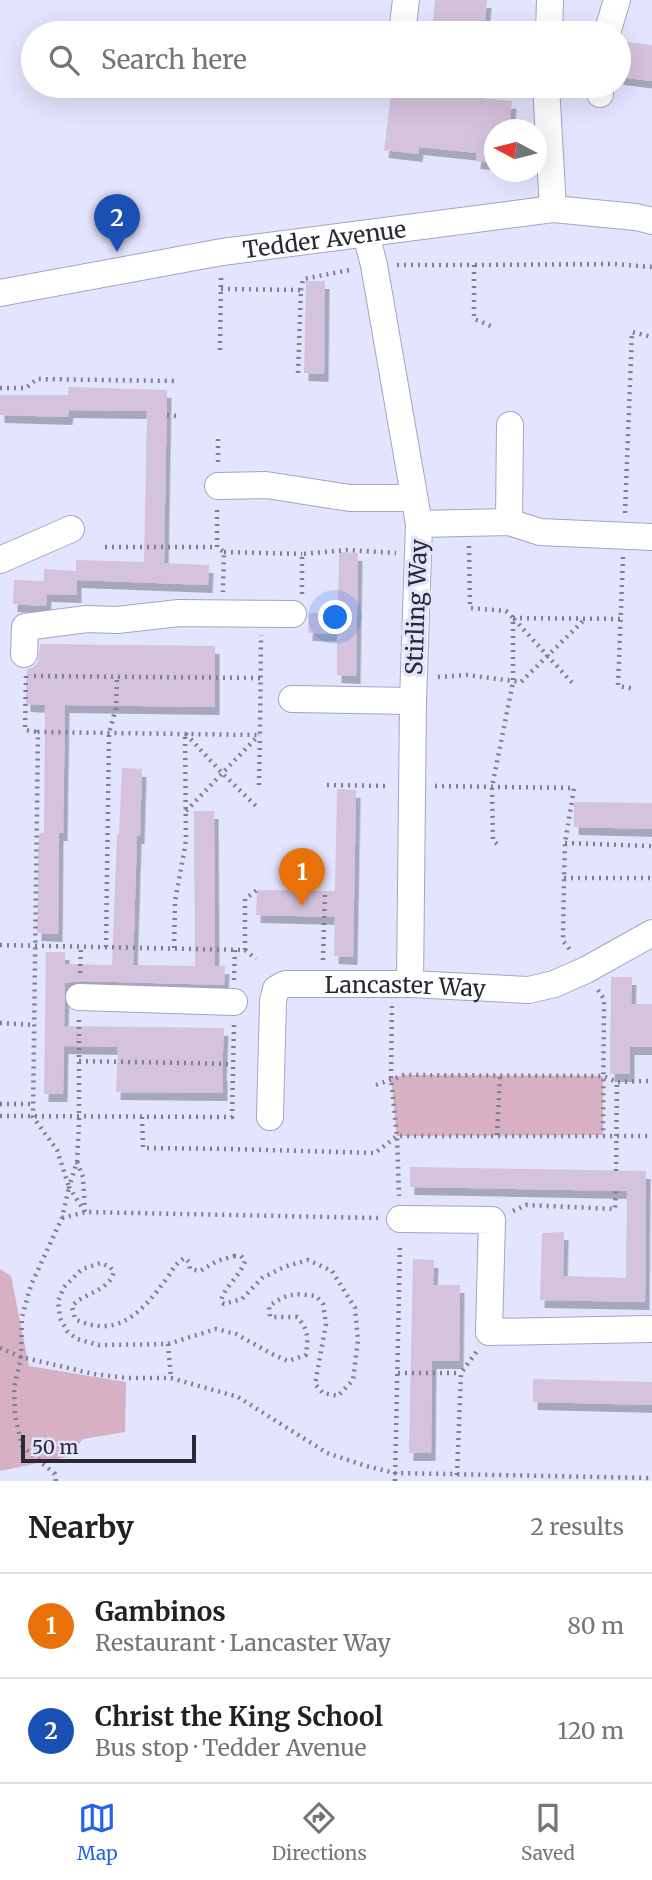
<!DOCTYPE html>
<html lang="en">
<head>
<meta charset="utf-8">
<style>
	:root { --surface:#fff; --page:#f6f6f6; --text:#202124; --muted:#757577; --line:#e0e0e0; --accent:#2563eb }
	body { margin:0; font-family:Merriweather,serif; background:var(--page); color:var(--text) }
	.compass { position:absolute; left:484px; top:119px; width:63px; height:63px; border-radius:50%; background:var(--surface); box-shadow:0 7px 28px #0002; rotate:277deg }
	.scale { position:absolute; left:21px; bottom:18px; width:175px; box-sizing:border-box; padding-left:7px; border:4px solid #292935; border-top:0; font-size:19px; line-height:24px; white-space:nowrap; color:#292935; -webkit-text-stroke:5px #e3e4fd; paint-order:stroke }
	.you { position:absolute; left:336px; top:618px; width:24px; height:24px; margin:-18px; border:5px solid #fff; border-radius:50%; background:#1a73e8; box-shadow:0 0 0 10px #1a73e833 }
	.badge { display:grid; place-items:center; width:46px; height:46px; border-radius:50%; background:var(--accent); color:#fff; font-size:23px; font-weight:700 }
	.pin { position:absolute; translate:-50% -58px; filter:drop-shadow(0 2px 4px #0008) }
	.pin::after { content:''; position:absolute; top:37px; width:24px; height:21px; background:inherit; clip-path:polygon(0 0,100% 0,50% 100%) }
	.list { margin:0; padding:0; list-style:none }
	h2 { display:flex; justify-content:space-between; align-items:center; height:91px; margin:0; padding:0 28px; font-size:30px }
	h2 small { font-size:23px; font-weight:400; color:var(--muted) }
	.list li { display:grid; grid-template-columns:46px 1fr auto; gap:21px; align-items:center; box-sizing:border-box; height:105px; padding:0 28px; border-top:2px solid var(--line) }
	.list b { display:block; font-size:26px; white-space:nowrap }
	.list p { margin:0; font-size:23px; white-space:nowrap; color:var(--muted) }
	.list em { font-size:23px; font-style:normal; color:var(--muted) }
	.icon { flex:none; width:38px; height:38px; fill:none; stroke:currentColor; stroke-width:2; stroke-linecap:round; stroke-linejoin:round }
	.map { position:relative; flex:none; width:652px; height:1481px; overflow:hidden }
	.search { position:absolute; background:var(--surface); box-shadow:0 7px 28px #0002; left:21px; right:21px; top:21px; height:77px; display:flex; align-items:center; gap:18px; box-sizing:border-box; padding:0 24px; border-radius:38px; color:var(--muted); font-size:26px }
	.sheet { height:301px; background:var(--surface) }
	nav { display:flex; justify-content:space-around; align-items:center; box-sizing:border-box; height:98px; border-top:2px solid var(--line); background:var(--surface); font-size:19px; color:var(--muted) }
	nav a { display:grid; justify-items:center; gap:4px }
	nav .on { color:var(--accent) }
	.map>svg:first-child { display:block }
	.green { fill:#d8b0c3 }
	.building { fill:#d5c2dd; filter:url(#shadow) }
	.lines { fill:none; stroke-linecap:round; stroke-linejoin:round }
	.minor-casing { stroke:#a4a5c3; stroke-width:28 }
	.path { stroke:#7f7f91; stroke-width:4.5; stroke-dasharray:2 5; stroke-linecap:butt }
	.minor { stroke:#fff; stroke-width:26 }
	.labels { text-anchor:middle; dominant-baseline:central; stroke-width:7; stroke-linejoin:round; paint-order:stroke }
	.street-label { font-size:23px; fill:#292935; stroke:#e3e4fd }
</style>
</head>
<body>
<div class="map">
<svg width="652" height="1481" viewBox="0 0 652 1481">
	<defs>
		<filter id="shadow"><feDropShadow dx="4.5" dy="8" stdDeviation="0" flood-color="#0004"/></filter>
	</defs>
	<rect width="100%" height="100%" fill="#e3e4fd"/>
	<g class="green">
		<polygon points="404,1075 603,1076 603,1135 397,1136 391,1078"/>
		<polygon points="0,1269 11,1276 29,1366 126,1382 125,1432 83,1439 67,1457 0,1471"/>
	</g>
	<g class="building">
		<polygon points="435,0 487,0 484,33 432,33"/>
		<polygon points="620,41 652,45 652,81 619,77"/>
		<polygon points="427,86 479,86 478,98 512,101 509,130 494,130 494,163 476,161 477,153 419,147 418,154 384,150 392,89 426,92"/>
		<polygon points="306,281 325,281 324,374 304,373"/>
		<polygon points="69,387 167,390 164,563 209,565 208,585 77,580 77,595 47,594 46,606 13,604 14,580 44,581 44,569 76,571 76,560 144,562 147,411 69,410 68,417 0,415 0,395 68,395"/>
		<polygon points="339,552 358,553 356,676 337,675 337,634 308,633 309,613 338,613"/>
		<polygon points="40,644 215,646 215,707 65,705 63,833 59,833 58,934 37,933 39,833 44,833 45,705 26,704 26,684 27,669 32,668 38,662"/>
		<polygon points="122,768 142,769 140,836 137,836 133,965 195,966 194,811 214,811 215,966 225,966 224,985 80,981 65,983 64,1026 224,1028 222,1073 223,1073 223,1093 116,1092 118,1047 64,1046 63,1094 44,1094 46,952 65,952 65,964 112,965 117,834 119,834"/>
		<polygon points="337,789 356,790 353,957 334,956 335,917 256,915 257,890 335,891"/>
		<polygon points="574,802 652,803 652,829 574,827"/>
		<polygon points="611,977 632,977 631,1004 652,1004 652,1047 630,1047 630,1074 610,1074"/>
		<polygon points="410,1167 646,1171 645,1302 540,1300 542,1233 564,1232 563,1276 626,1278 627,1191 410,1187"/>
		<polygon points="413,1259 434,1260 433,1285 460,1285 459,1361 432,1361 431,1453 409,1453"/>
		<polygon points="533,1379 652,1382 652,1405 533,1402"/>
	</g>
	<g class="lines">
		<g class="minor-casing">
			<g id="minor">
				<polyline points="402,33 406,0"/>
				<polyline points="549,33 550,0"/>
				<polyline points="607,33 617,0"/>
				<polyline points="546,86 553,209"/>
				<polyline points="600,86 600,94"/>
				<polyline points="366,234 374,265 419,524 413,701 410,984"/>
				<path id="s1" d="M0,293L222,252L553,209L636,217L652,221"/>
				<polyline points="218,486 266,485 350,498 414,498"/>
				<polyline points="509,522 510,425"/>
				<polyline points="419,524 509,522 540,532 652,537"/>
				<polyline points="0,560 71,529"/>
				<polyline points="24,654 25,627 87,619 117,620 179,613 293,614"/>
				<polyline points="292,699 413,701"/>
				<polyline points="79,997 234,1002"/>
				<path id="s2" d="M270,1117L273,1001L276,989L285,984H410L529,990L554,984L586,970L652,933"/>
				<polyline points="400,1219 492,1220 489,1332 652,1329"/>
			</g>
		</g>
		<g class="path">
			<polyline points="397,265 474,265 474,319 491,326"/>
			<polyline points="475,265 614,264 652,267"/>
			<polyline points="221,289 301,290 298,373"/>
			<polyline points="301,290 303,279 350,270"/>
			<polyline points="220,350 221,277"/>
			<polyline points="0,388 26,388 37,379 177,381"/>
			<polyline points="167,415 176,416"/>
			<polyline points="218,462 218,436"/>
			<polyline points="217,510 217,547 224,552 223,592"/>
			<polyline points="625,513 632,332 652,337"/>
			<polyline points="469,546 470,608 506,611 513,618 513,682 492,787 493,841 497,844"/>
			<polyline points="105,547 217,547"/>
			<polyline points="224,552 302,554"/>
			<polyline points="623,557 618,686 635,689"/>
			<polyline points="302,594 302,554 347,550 396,553"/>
			<polyline points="513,618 621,619"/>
			<polyline points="514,619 575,686"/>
			<polyline points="26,676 25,730 38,732"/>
			<polyline points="34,676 260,678"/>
			<polyline points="438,677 467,675 521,682 585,619"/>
			<polyline points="186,734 222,773 259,809"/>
			<polyline points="259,785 260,736"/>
			<polyline points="327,785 388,786"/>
			<polyline points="435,786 574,788 565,843 564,878 563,941 572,952"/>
			<polyline points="186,811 259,735"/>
			<polyline points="565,843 652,846"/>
			<polyline points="564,878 652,878"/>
			<polyline points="0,945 245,950 256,959"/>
			<polyline points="106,947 109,733 116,708 117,677"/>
			<polyline points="174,948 175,901 186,841 185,734"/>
			<polyline points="245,950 245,899 257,890"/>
			<polyline points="323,960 325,891"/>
			<polyline points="80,973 81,946"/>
			<polyline points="234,980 235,949"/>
			<polyline points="598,990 604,999 603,1135"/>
			<polyline points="392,1006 391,1078 397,1136 399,1196"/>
			<polyline points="79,1020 79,1122 77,1162 69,1187 85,1212"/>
			<polyline points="0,1023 35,1025"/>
			<polyline points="79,1061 233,1064"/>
			<polyline points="376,1085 404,1075 603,1076 617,1082 652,1081"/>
			<polyline points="0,1104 34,1104"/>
			<polyline points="0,1116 232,1117 234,1024"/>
			<polyline points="142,1117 143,1148 232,1149 375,1153 397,1136 652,1136"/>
			<polyline points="497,1135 500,1075"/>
			<polyline points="77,1162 83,1177 85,1211"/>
			<polyline points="616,1171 617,1082"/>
			<polyline points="513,1211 526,1205 615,1209 616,1190"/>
			<polyline points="62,1218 86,1212 378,1218"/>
			<path d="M234,1256H241L245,1261C240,1277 222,1289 221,1302L224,1304L242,1299L262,1278L284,1267L308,1260L332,1271L355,1308L358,1340L353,1380L338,1396L323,1393L315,1384L326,1324L323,1304L316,1296C293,1293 288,1293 269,1306L270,1317H297C309,1330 308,1337 306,1355L288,1361L272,1354L236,1334L216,1329L168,1344L99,1345L77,1339L67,1331L60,1318L58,1301L64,1287L82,1269L101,1263L110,1267L114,1272C108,1292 85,1292 72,1306L75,1319C118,1340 143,1311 167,1278C173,1270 175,1263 185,1258L189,1262L190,1269L200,1271L217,1261Z"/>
			<polyline points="168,1344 171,1378"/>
			<polyline points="0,1348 21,1357 94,1374 127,1378 171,1378 238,1397 327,1453 366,1466 395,1473 652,1478"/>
			<polyline points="398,1373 461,1373"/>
			<polyline points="457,1475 461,1373 477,1351"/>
			<polyline points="56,1481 55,1474 22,1446 15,1415 14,1388 21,1357 22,1317 31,1285 62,1218 69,1187 57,1150 33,1117 38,732 260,735 261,635"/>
			<polyline points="395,1481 400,1243"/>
		</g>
		<use href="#minor" class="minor"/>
	</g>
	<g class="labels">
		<g class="street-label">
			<text stroke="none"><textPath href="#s1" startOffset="329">Tedder Avenue</textPath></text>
			<text transform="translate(416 607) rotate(-88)">Stirling Way</text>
			<text stroke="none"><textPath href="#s2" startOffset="259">Lancaster Way</textPath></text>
		</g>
	</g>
</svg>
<svg class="compass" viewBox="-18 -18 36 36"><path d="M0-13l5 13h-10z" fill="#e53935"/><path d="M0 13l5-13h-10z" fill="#757577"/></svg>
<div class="scale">50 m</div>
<div class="you"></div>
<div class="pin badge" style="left:302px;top:906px;background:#e8710a">1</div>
<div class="pin badge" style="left:117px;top:252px;background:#1a4fb4">2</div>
<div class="search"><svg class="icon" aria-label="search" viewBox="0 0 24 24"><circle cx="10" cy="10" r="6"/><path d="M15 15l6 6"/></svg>Search here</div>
</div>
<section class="sheet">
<h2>Nearby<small>2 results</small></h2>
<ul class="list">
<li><span class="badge" style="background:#e8710a">1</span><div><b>Gambinos</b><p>Restaurant · Lancaster Way</p></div><em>80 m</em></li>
<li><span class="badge" style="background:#1a4fb4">2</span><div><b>Christ the King School</b><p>Bus stop · Tedder Avenue</p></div><em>120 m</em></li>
</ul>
</section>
<nav>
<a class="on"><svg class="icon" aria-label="map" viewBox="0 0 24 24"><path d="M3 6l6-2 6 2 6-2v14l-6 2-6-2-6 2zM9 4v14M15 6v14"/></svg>Map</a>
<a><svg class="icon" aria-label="directions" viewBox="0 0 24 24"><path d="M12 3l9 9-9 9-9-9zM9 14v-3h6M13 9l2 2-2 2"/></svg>Directions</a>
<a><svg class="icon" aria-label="saved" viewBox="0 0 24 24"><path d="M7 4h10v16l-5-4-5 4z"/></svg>Saved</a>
</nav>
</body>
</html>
